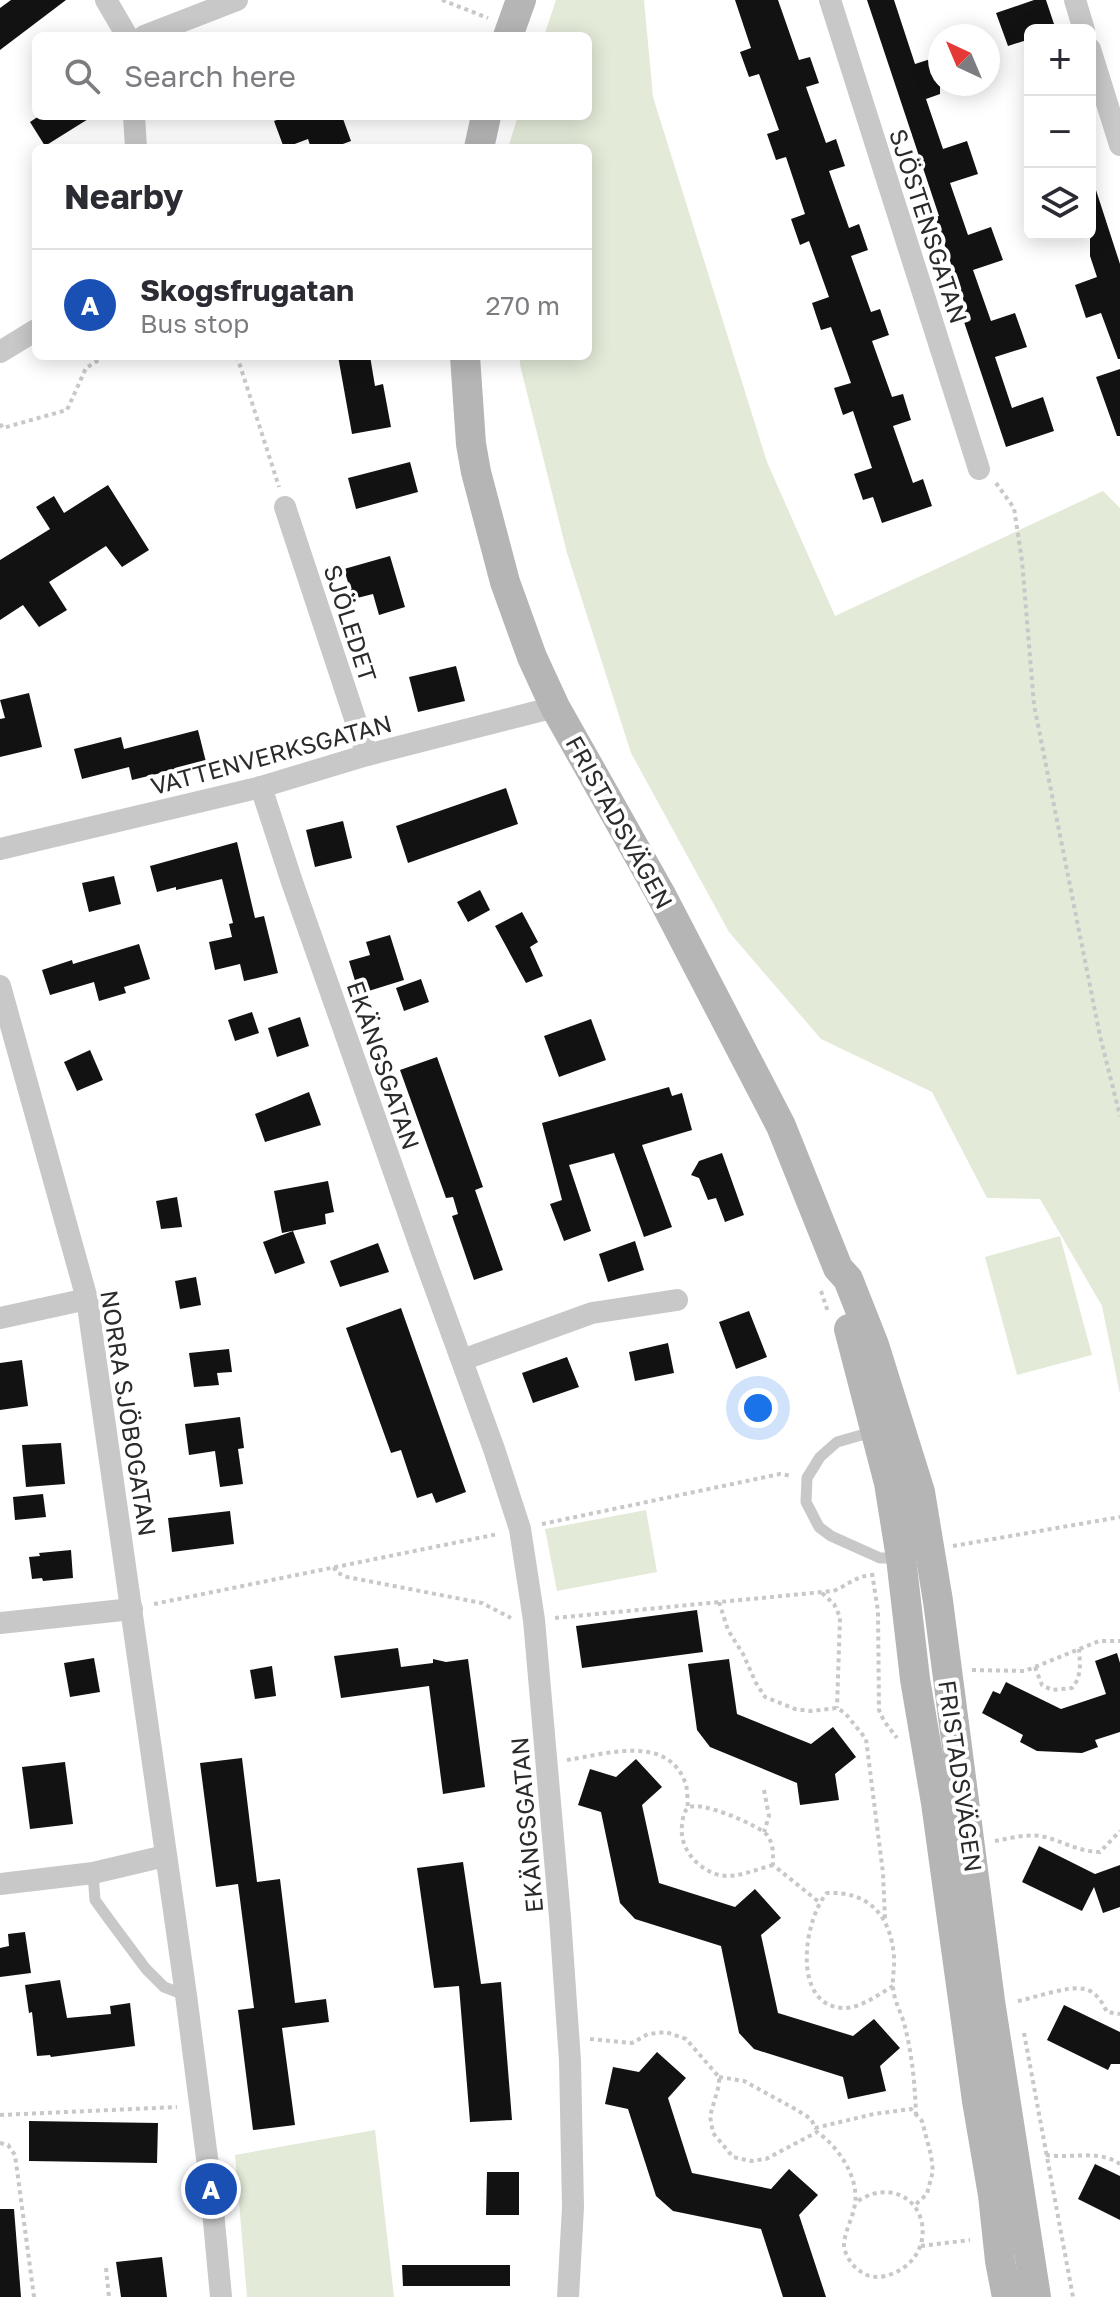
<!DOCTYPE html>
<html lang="en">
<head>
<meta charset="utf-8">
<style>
	:root { --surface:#fff; --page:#f7f7f7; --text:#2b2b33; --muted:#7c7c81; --line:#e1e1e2; --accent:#2563eb }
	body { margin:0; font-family:"Golos Text",sans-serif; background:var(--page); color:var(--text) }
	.controls { position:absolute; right:24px; top:24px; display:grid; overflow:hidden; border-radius:12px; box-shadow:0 4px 20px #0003 }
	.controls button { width:72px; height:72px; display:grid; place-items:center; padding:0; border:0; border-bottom:2px solid var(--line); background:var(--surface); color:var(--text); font:40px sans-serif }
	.compass { position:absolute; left:928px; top:24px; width:72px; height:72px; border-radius:50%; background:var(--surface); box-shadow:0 4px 20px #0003; rotate:316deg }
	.you { position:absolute; left:758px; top:1408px; width:28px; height:28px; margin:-20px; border:6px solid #fff; border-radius:50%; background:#1a73e8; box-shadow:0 0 0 12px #1a73e833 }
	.badge { display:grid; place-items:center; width:52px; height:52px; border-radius:50%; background:var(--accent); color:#fff; font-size:26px; font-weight:700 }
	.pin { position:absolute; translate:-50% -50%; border:4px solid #fff; box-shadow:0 2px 8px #0006 }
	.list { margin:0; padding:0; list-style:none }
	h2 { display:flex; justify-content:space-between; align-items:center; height:104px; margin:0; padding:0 32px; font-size:34px }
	h2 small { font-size:26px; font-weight:400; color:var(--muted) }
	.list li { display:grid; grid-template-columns:52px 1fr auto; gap:24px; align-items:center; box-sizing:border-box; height:112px; padding:0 32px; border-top:2px solid var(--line) }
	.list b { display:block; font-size:30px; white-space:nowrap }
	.list p { margin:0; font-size:26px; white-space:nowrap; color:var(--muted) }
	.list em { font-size:26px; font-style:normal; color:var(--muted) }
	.icon { flex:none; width:44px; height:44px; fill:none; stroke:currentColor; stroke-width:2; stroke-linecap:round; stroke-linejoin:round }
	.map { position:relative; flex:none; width:1120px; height:2297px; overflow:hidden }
	.search { position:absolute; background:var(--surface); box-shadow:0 4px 20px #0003; left:32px; top:32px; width:560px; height:88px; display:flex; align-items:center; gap:20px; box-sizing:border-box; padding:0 28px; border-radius:12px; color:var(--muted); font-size:30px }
	.panel { position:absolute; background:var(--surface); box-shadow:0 4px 20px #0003; left:32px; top:144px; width:560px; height:216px; border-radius:12px }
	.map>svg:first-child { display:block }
	.green { fill:#e3ead8 }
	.building { fill:#121212 }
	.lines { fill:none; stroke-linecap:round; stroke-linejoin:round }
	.path { stroke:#c8c8c8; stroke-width:4; stroke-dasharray:4 4; stroke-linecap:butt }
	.lane { stroke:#c8c8c8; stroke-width:11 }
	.street { stroke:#c8c8c8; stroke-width:22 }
	.secondary { stroke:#b5b5b5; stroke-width:30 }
	.labels { text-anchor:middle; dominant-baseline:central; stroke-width:8; stroke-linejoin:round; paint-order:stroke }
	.street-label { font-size:24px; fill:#2b2b2b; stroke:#fff }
</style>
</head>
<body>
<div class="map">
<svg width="1120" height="2297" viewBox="0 0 1120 2297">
	<rect width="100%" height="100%" fill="#fff"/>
	<g class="green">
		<polygon points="556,0 644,0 653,97 767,462 835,616 1103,491 1120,508 1120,1394 1102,1306 1040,1199 987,1198 932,1092 821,1039 729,932 631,753 567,553 520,365 520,356 588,356 588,148 508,148 518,116 588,116 588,36 544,36"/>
		<polygon points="1060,1236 1092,1355 1017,1375 985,1257"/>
		<polygon points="646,1510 657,1572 557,1591 545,1529"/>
		<polygon points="375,2130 394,2297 247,2297 235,2155"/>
	</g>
	<g class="building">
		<polygon points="11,0 66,0 0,50 0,8"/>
		<polygon points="735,0 778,0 799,60 810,57 819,83 806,87 826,143 836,139 845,166 829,171 849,228 859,224 868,250 851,256 871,312 880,309 889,335 872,341 892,397 903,394 911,420 893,426 913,483 923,479 932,506 882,523 873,497 863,500 854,474 872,468 853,411 843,415 834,388 851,383 831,327 821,330 812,303 829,297 809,241 800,245 791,219 805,214 786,157 776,160 767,134 779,130 759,74 749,77 740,52 751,48"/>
		<polygon points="867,0 894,0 915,64 940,56 940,94 926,99 943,149 967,141 978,174 950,183 968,235 991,227 1003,260 973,270 991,321 1015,313 1027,347 995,357 1012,408 1043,397 1054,431 1006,447 958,304 964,302 935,217 939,216"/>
		<polygon points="1034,0 1046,0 1056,30 1030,30 1030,39 1008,46 996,13"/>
		<polygon points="39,116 93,116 45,146 30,122"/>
		<polygon points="287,116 342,116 351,141 332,148 311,148 308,139 284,148 274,121"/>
		<polygon points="1094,184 1120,264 1120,359 1118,359 1101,313 1086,318 1075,285 1097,277 1090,256 1090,185"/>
		<polygon points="338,356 370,356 375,386 383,384 391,427 352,434"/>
		<polygon points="1120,369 1120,436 1117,436 1096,377"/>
		<polygon points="410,462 418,492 356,509 348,478"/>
		<polygon points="108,485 149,550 122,567 106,546 49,582 67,610 39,627 23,605 0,620 0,560 50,529 36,507 54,496 64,513"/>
		<polygon points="390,556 405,607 379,615 373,594 353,599 344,569"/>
		<polygon points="456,666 465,701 418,712 409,677"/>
		<polygon points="29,693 42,747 0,757 0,719 5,718 0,700"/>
		<polygon points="198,730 206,762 132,780 129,767 82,779 74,749 121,737 124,749"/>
		<polygon points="506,788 518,824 408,863 396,826"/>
		<polygon points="343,821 352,858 315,867 306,830"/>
		<polygon points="237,842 255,918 264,916 278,973 244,981 240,964 215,970 209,942 232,937 229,924 233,923 222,879 176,890 176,887 157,892 150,866"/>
		<polygon points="114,876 121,904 89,912 82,883"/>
		<polygon points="480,890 490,910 468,922 457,902"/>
		<polygon points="522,912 538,942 530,947 543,976 526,983 495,926"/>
		<polygon points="390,935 404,980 359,994 349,961 370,955 366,942"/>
		<polygon points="139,944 150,979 124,987 126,993 99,1001 94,982 50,995 42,970 72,960 73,964"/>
		<polygon points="421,979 429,1002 404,1011 396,988"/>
		<polygon points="252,1012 259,1033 235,1041 228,1020"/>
		<polygon points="300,1017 309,1046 277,1057 268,1028"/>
		<polygon points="591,1019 606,1060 559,1077 544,1036"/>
		<polygon points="90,1050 103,1080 77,1091 64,1062"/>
		<polygon points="437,1057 483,1187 475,1190 503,1270 474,1280 452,1216 458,1214 453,1197 446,1198 400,1070"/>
		<polygon points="669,1087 672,1096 682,1093 692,1130 642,1145 672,1227 644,1237 614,1153 569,1165 591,1231 564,1241 550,1204 562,1200 542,1123"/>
		<polygon points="309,1092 321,1125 265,1142 255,1114"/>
		<polygon points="722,1153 744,1215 725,1222 716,1198 708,1200 699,1178 691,1175 699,1161"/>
		<polygon points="328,1181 334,1212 325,1214 326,1224 282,1233 274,1191"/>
		<polygon points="177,1197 182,1227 161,1229 156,1201"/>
		<polygon points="293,1231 305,1263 275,1274 263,1242"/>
		<polygon points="635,1241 644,1270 608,1282 599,1254"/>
		<polygon points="378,1243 389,1272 340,1287 330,1261"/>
		<polygon points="196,1277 201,1305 180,1309 175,1281"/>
		<polygon points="401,1308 466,1492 436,1503 432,1493 417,1498 401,1450 391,1453 346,1328"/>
		<polygon points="749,1311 767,1357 736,1369 719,1322"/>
		<polygon points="668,1343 674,1373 635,1381 629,1352"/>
		<polygon points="229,1349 232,1372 217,1373 219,1385 194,1387 189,1353"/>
		<polygon points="567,1357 579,1387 533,1403 522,1373"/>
		<polygon points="22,1360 28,1406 0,1410 0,1363"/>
		<polygon points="240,1417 244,1448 238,1449 243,1484 220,1487 215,1451 189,1455 185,1424"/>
		<polygon points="61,1443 65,1484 26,1487 22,1445"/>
		<polygon points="43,1494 46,1517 15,1520 13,1497"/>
		<polygon points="230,1511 234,1544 172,1552 168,1518"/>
		<polygon points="71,1550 73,1578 43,1581 42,1578 32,1579 29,1557 40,1556 39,1553"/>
		<polygon points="697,1610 703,1652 582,1668 576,1626"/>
		<polygon points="398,1648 401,1667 433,1663 433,1659 446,1662 468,1659 485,1787 443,1794 429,1686 341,1698 334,1656"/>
		<polygon points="1117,1653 1120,1663 1120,1732 1095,1740 1098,1747 1082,1753 1037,1751 1020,1742 1023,1735 982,1713 993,1691 1000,1694 1006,1682 1061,1709 1106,1694 1095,1661"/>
		<polygon points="94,1658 100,1692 70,1697 64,1663"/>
		<polygon points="729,1659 737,1714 811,1744 833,1727 856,1757 835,1774 839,1800 800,1805 797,1783 710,1747 697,1730 688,1664"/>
		<polygon points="272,1666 276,1696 255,1699 250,1670"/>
		<polygon points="242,1758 257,1882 280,1879 295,2003 326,1999 329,2022 282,2028 295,2125 253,2130 238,2010 254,2008 238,1884 216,1887 200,1763"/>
		<polygon points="636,1759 662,1787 642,1805 659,1883 735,1907 755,1889 781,1918 761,1935 778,2013 853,2036 874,2019 900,2048 880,2066 886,2091 848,2099 843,2077 754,2049 739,2033 721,1946 635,1919 620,1903 601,1812 578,1805 590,1769 616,1777"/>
		<polygon points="65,1762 73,1824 30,1829 22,1767"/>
		<polygon points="1039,1846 1095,1874 1120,1865 1120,1907 1103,1913 1094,1887 1082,1911 1022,1882"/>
		<polygon points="463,1862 481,1984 501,1982 512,2120 470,2122 459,1986 434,1988 417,1868"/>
		<polygon points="25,1932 31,1973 0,1977 0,1948 9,1946 8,1934"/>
		<polygon points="60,1980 67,2018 111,2014 110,2006 130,2003 135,2046 51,2057 50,2055 37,2056 32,2012 29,2013 25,1985"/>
		<polygon points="1064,2005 1120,2032 1120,2064 1111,2064 1108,2070 1047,2040"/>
		<polygon points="657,2052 686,2078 668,2098 692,2173 771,2189 789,2169 818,2195 799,2215 826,2297 783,2297 761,2229 673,2211 656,2196 628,2109 605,2104 613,2067 639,2072"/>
		<polygon points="29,2121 158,2123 157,2163 29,2161"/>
		<polygon points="1095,2164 1120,2176 1120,2220 1078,2199"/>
		<polygon points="487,2172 519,2172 519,2215 486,2215"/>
		<polygon points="0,2209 14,2209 21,2297 0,2297"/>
		<polygon points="162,2257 167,2297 121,2297 116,2262"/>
		<polygon points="402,2265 510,2265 510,2286 403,2286"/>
	</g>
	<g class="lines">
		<g class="path">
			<polyline points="442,0 488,18"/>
			<polyline points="237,356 279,487"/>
			<polyline points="0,424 3,428 67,410 86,368 105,356"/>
			<polyline points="996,483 1014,508 1022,561 1034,705 1100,1036 1120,1116"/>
			<polyline points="821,1291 828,1312"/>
			<polyline points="542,1524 780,1474 792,1476"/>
			<polyline points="953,1546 1120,1517"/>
			<polyline points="334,1567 336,1572 347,1577 482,1603 511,1618"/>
			<polyline points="872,1573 878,1611 879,1710 884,1721 897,1738"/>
			<polyline points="822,1593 834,1604 840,1617 837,1708"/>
			<polyline points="719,1602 728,1630 743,1654 756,1683 765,1697 795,1709 811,1711 837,1708 845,1713 866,1739 883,1873 885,1919"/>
			<polyline points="154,1604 498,1534"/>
			<path d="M555,1618L833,1591C847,1586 856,1576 871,1575"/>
			<path d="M1035,1667L1042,1685L1052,1690L1072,1688C1082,1676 1080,1664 1079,1649"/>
			<polyline points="972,1670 1025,1671 1099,1641 1120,1641"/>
			<path d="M567,1760C605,1754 667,1734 685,1782C688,1789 687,1799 688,1807"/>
			<polyline points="764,1790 769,1816 764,1832"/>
			<path d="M995,1841C1011,1838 1029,1833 1045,1837C1064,1842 1080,1852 1100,1852L1120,1831"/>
			<path d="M773,1865C756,1869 737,1879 719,1875C697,1869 679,1848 682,1825C683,1819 683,1812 688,1808C697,1799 759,1825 767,1835C774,1845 773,1853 773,1865L819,1902"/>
			<path d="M893,1986C878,1995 859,2009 842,2008C791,2004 804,1919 827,1893C870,1891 891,1917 894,1957C895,1969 891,1981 894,1994C896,2004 901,2013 904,2023C912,2053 915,2084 916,2115"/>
			<path d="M1018,2001C1034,1998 1069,1985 1084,1989C1096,1991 1102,2002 1107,2012L1120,2014"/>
			<polyline points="1024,2033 1073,2297"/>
			<path d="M590,2039L632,2043L648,2034L666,2032L686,2039L719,2077V2085L710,2116L713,2133L733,2157L751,2161L766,2159L817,2132C839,2147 859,2178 855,2204C853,2218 844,2232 844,2246C845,2255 852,2266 860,2271C870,2279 883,2278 894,2273C943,2252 925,2180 872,2194C867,2196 861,2199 856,2202"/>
			<polyline points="719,2077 744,2081 797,2110 811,2119 816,2129"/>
			<polyline points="0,2115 177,2107"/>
			<polyline points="815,2128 874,2114 911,2109 922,2121 931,2155 933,2171 927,2194 915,2205"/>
			<polyline points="0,2143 8,2145 15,2155 34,2297"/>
			<path d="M1046,2155C1072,2159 1098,2149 1120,2164"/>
			<polyline points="921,2246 970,2240"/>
			<polyline points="106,2268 109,2297"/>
		</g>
		<g class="lane">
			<polyline points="872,1432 837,1442 820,1457 807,1478 806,1502 819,1527 831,1536 880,1558 898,1558"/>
			<polyline points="93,1873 95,1900 108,1918 146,1969 164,1987 185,1995"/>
		</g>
		<g class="street">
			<polyline points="106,0 127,36"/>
			<polyline points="830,0 979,469"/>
			<polyline points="1075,0 1084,30"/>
			<polyline points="144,36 237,0"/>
			<polyline points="1090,49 1120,145"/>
			<polyline points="134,116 136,148"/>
			<polyline points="0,352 36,330"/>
			<polyline points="285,507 367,755"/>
			<polyline points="261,787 292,882 424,1257 494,1449 520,1529 534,1620 560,1917 570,2061 573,2207 568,2297"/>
			<polyline points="0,849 261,787 367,755 555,707"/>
			<polyline points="0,986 87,1299 186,1995 211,2189 221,2297"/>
			<polyline points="0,1318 87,1299"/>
			<polyline points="462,1360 592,1313 677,1300"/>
			<polyline points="0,1623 132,1609"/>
			<polyline points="0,1884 93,1873 165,1856"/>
		</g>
		<g class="secondary">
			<polyline points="508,36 521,0"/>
			<polyline points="479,148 486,116"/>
			<polyline points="465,356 471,444 476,472 505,582 532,657 555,707 660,893 781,1126 838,1268 848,1279 874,1345 920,1492 938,1601 990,2001 1036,2297"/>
			<polyline points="849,1329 889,1483 901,1558 915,1679 936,1803 977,2101 993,2195 1000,2261 1007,2297"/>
		</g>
	</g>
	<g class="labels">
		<g class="street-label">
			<text transform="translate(929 226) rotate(72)">SJÖSTENSGATAN</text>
			<text transform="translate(351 623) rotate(72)">SJÖLEDET</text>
			<text transform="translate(271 754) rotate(-15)">VATTENVERKSGATAN</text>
			<text transform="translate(620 822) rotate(61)">FRISTADSVÄGEN</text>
			<text transform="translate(384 1065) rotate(71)">EKÄNGSGATAN</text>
			<text transform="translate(129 1413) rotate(81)">NORRA SJÖBOGATAN</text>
			<text transform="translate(961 1776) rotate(82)">FRISTADSVÄGEN</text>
			<text transform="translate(526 1825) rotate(-95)">EKÄNGSGATAN</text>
		</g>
	</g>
</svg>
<div class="controls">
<button>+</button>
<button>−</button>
<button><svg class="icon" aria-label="layers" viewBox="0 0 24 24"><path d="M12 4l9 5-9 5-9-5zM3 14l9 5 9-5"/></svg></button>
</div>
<svg class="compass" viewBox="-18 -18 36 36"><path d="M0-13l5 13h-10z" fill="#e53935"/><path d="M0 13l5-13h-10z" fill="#7c7c81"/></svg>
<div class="you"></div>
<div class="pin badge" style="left:211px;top:2189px;background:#1a4fb4">A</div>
<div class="search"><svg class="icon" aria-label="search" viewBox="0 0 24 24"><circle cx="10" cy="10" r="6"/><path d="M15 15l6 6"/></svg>Search here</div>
<section class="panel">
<h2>Nearby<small></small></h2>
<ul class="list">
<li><span class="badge" style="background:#1a4fb4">A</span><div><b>Skogsfrugatan</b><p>Bus stop</p></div><em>270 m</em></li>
</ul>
</section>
</div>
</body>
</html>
